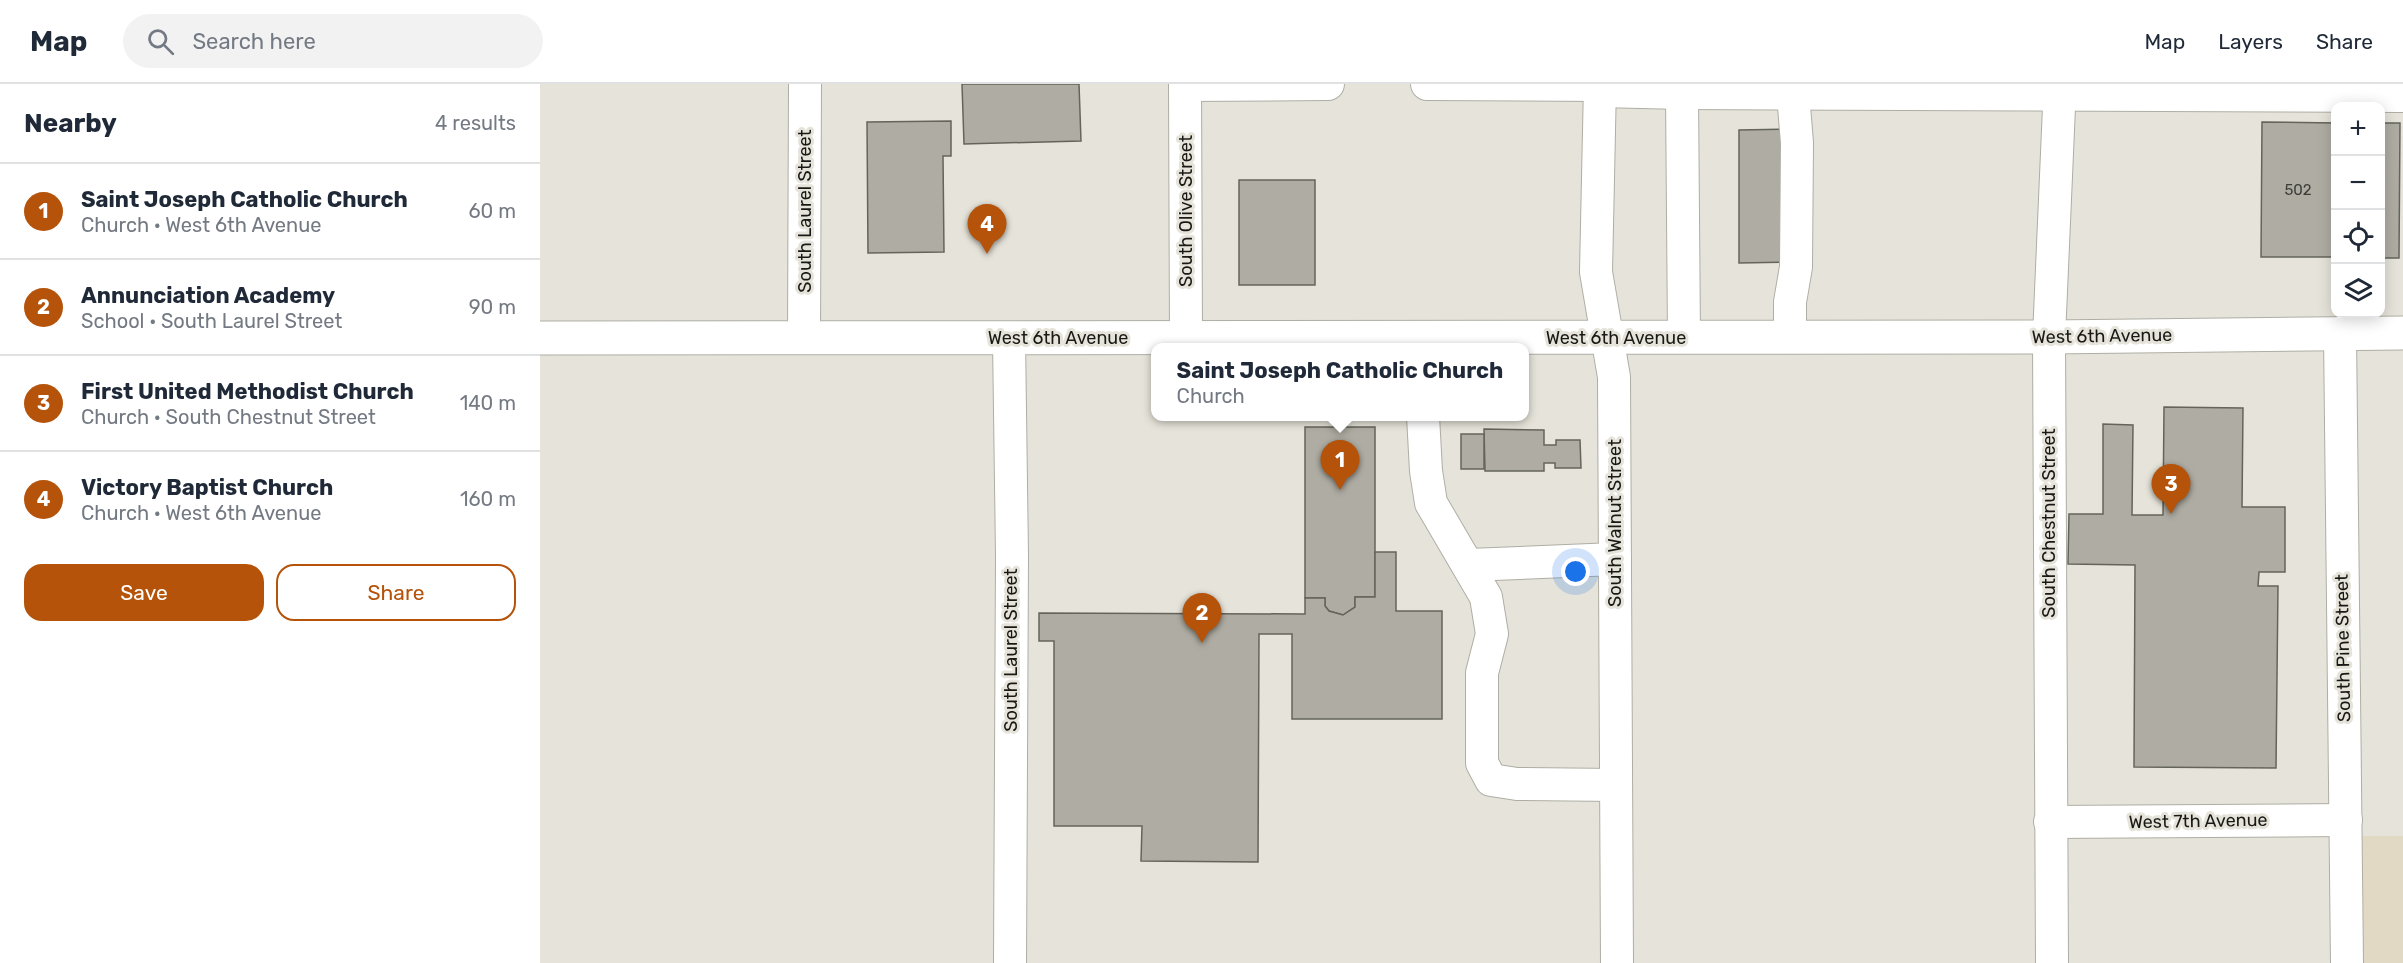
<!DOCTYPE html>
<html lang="en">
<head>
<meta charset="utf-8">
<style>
	:root { --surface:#fff; --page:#f2f2f3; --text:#1f2937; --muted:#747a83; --line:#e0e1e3; --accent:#b45309 }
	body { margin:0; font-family:Rubik,sans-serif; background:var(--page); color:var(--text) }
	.controls { position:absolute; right:18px; top:18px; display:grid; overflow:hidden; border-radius:12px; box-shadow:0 3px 15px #0003 }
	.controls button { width:54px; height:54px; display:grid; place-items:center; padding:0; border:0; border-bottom:2px solid var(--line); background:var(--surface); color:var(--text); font:30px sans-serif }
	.you { position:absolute; left:1036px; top:488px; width:21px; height:21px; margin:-15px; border:4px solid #fff; border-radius:50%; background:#1a73e8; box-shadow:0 0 0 9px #1a73e833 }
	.badge { display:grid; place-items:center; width:39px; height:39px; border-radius:50%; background:var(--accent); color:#fff; font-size:20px; font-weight:700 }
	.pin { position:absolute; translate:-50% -50px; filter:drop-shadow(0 2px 3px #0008) }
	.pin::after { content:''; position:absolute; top:32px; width:21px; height:18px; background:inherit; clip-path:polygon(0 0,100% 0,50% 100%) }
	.popup { position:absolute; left:611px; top:259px; width:378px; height:78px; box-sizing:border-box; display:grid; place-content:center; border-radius:12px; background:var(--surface); filter:drop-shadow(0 2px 4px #0005); font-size:20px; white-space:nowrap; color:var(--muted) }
	.popup b { font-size:22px; color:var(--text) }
	.popup::after { content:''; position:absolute; left:50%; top:100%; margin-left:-12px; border:12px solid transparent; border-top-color:var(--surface) }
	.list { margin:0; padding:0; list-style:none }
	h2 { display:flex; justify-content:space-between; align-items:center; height:78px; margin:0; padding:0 24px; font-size:26px }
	h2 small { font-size:20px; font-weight:400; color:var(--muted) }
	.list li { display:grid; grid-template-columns:39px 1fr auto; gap:18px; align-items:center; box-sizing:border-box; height:96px; padding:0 24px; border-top:2px solid var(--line) }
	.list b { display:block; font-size:22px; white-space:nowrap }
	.list p { margin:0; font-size:20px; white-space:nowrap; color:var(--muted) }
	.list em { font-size:20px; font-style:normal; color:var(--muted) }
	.actions { display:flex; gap:12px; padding:18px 24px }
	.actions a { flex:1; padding:14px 0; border:2px solid var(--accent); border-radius:18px; text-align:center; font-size:21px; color:var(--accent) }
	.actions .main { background:var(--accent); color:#fff }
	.icon { flex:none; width:33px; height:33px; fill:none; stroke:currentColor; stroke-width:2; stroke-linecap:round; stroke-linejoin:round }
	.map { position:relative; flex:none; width:1863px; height:879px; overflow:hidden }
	header { display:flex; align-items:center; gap:36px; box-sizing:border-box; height:84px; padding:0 30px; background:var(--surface); border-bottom:2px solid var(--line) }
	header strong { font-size:28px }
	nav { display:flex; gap:33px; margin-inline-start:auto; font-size:21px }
	.search { width:420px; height:54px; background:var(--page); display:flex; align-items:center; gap:15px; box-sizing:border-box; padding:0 21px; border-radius:33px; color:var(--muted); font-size:22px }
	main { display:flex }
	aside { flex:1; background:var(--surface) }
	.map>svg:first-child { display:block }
	.education { fill:#e2d9c4 }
	.building { fill:#afada3; stroke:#65645b; stroke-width:1.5 }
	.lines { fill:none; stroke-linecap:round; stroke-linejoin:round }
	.minor-casing { stroke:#afaea4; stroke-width:34 }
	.major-casing { stroke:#afaea4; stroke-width:35 }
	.minor { stroke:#fff; stroke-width:32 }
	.major { stroke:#fff; stroke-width:33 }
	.labels { text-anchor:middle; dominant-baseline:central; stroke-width:6; stroke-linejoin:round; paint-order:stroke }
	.number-label { font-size:15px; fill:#3e3d38 }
	.street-label { font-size:18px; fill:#191815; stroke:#e6e4da }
</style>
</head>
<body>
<header>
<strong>Map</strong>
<div class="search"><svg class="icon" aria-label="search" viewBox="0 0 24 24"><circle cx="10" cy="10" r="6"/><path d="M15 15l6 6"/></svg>Search here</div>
<nav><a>Map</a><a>Layers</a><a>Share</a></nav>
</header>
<main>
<aside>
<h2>Nearby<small>4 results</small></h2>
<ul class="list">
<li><span class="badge">1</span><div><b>Saint Joseph Catholic Church</b><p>Church · West 6th Avenue</p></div><em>60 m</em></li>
<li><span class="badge">2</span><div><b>Annunciation Academy</b><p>School · South Laurel Street</p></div><em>90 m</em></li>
<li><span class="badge">3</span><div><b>First United Methodist Church</b><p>Church · South Chestnut Street</p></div><em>140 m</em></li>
<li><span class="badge">4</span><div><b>Victory Baptist Church</b><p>Church · West 6th Avenue</p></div><em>160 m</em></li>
</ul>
<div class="actions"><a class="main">Save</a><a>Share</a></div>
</aside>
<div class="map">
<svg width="1863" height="879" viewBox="0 0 1863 879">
	<rect width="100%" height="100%" fill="#e6e4da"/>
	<polygon class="education" points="1821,752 1863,752 1863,879 1820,879"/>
	<g class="building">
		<polygon points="422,0 539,0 541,57 424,60"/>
		<polygon points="411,37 411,72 403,72 404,168 328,169 327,38"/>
		<polygon points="1722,38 1796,39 1796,173 1721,173"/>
		<polygon points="1840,39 1860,39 1859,174 1840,174"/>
		<polygon points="1253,45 1253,178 1199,179 1199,46"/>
		<rect x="699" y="96" width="76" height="105"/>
		<polygon points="1624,323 1703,324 1702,423 1745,423 1745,488 1719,488 1718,502 1738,502 1736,684 1594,683 1595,481 1528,480 1529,430 1563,430 1563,340 1593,341 1592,431 1623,431"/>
		<polygon points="765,343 835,343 835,513 815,513 815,523 803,531 789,527 785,522 785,514 765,514"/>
		<polygon points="944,345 1004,346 1004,361 1016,361 1016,356 1040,356 1041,384 1015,384 1015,379 1004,379 1004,387 945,387"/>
		<rect x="921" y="350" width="23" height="35"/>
		<polygon points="835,468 856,468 856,527 902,527 902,635 752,635 752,550 719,550 718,778 601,777 602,742 514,742 514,557 499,557 499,529 765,530 765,514 785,514 785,522 789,527 803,531 815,523 815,513 835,513"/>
	</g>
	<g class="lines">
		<g class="minor-casing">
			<g id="minor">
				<polyline points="645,0 646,254"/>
				<polyline points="887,0 1060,1"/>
				<polyline points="1060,0 1056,188 1074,293 1077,879"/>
				<polyline points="645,1 788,0"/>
				<polyline points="1060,7 1142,9 1863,12"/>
				<polyline points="1142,9 1144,253"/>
				<polyline points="1800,249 1807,879"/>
				<polyline points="1250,253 1250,218 1256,183 1257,59 1253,10"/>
				<polyline points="264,254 265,0"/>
				<polyline points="469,254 472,472 470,879"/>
				<polyline points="883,332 886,387 891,419 946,513 952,550 942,589 942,679 951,696 977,700 1076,701"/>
				<polyline points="929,481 1075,475"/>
				<polyline points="1510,738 1806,736"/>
				<polyline points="1512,879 1509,253 1520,0"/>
			</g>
		</g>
		<g class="major-casing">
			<polyline id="major" points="0,254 1509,253 1863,249"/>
		</g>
		<use href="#minor" class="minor"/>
		<use href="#major" class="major"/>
	</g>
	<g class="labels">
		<g class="number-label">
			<text x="1758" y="106">502</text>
		</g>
		<g class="street-label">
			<text transform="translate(265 127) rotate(-90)">South Laurel Street</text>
			<text transform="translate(646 127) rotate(-90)">South Olive Street</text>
			<text transform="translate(1562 252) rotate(-1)">West 6th Avenue</text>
			<text x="518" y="254">West 6th Avenue</text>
			<text x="1076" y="254">West 6th Avenue</text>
			<text transform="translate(1075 439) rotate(-90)">South Walnut Street</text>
			<text transform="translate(1509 439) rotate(-90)">South Chestnut Street</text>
			<text transform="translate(1803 564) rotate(-91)">South Pine Street</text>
			<text transform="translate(471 566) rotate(-90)">South Laurel Street</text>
			<text transform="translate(1658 737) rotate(-1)">West 7th Avenue</text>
		</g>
	</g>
</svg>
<div class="controls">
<button>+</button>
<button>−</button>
<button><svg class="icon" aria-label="locate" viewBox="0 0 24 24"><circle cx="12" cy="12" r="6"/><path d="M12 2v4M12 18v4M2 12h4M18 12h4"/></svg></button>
<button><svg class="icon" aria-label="layers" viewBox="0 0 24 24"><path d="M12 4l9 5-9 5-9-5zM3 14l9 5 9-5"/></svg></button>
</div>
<div class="you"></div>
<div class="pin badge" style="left:800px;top:406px">1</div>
<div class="popup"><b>Saint Joseph Catholic Church</b>Church</div>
<div class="pin badge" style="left:662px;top:559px">2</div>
<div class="pin badge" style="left:1631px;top:430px">3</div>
<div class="pin badge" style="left:447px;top:170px">4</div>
</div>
</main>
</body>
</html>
